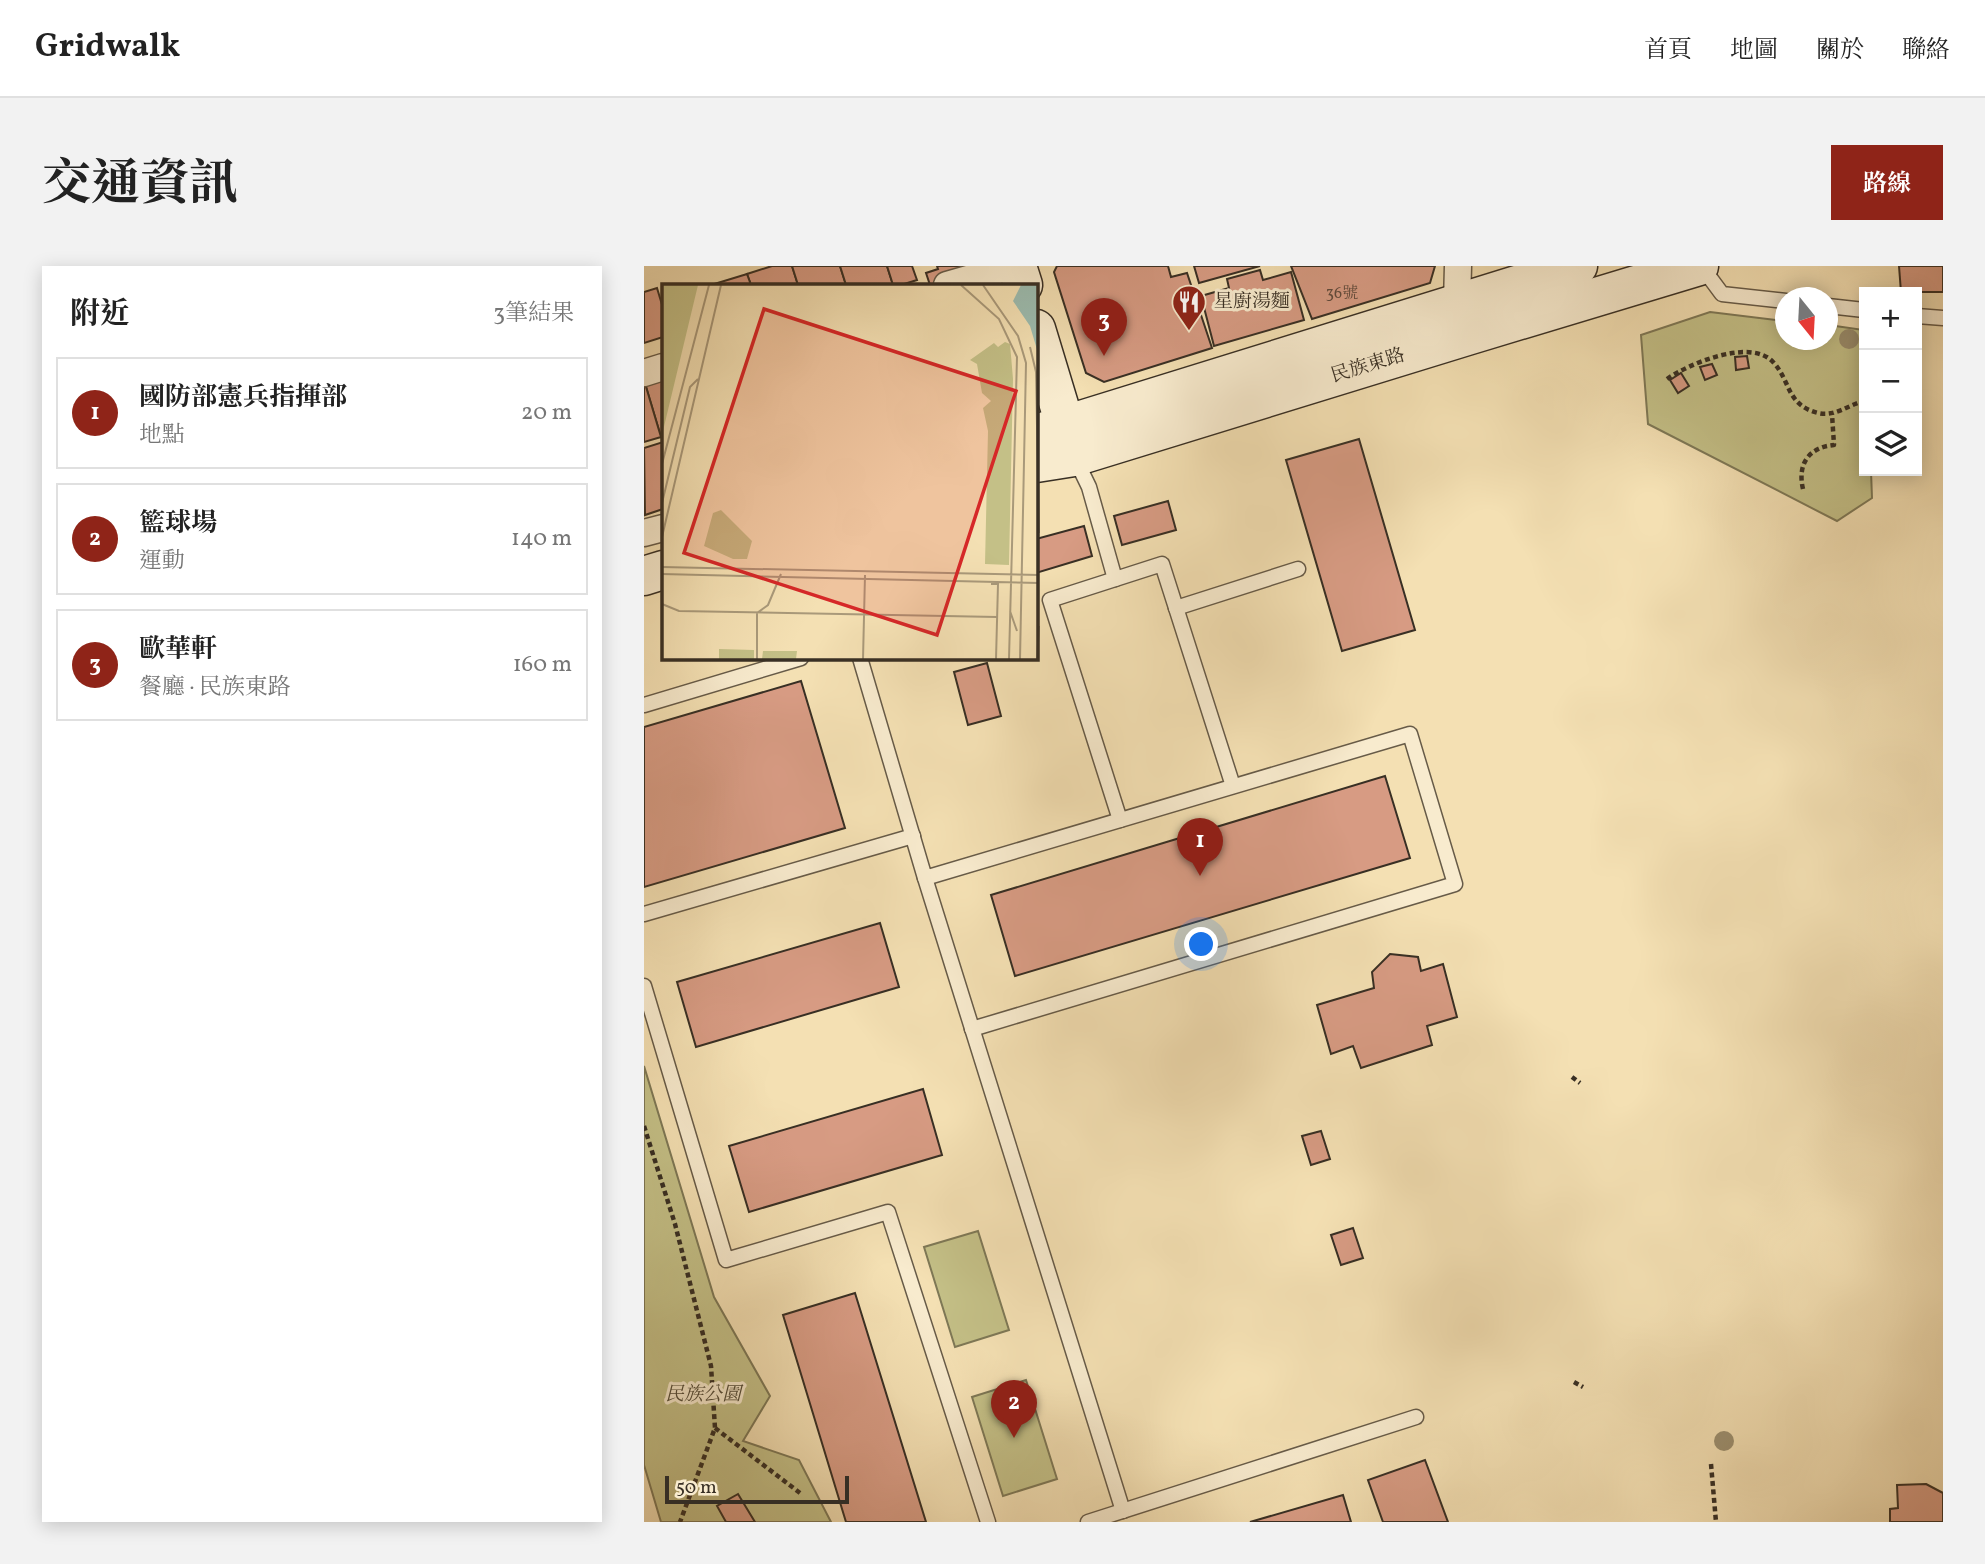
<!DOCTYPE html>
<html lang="zh-TW">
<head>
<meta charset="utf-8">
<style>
	:root { --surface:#fff; --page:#f2f2f2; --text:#222; --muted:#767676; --line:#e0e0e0; --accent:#8f2418 }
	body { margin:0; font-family:Vollkorn,"Noto Serif TC",serif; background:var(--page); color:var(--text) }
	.controls { position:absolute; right:21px; top:21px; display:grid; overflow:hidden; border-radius:0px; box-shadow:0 4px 18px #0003 }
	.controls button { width:63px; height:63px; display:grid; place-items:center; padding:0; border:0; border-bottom:2px solid var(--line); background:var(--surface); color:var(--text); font:35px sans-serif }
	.compass { position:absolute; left:1131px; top:21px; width:63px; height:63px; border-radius:50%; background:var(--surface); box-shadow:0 4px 18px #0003; rotate:162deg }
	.scale { position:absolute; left:21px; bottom:18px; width:184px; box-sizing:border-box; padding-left:7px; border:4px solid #382f24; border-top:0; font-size:19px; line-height:24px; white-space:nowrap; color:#382f24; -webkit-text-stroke:5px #f8ebce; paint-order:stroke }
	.you { position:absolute; left:558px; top:679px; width:24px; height:24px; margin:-18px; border:5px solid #fff; border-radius:50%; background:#1a73e8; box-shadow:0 0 0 10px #1a73e833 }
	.badge { display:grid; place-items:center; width:46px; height:46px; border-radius:50%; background:var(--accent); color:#fff; font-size:23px; font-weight:700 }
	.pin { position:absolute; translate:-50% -58px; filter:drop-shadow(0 2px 4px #0008) }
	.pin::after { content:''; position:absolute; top:37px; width:24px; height:21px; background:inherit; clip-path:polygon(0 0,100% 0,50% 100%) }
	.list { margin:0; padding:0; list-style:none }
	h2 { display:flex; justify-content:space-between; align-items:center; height:91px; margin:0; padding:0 28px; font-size:30px }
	h2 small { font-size:23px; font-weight:400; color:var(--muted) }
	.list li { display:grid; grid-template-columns:46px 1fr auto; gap:21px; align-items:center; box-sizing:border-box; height:112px; margin:0 14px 14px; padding:0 14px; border:2px solid var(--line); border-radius:0px }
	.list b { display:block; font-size:26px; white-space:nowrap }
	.list p { margin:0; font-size:23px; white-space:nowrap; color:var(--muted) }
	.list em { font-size:23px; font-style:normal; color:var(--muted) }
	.icon { flex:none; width:38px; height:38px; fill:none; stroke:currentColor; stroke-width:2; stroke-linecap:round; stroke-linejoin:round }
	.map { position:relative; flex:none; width:1299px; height:1256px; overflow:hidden; border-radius:0px }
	header { display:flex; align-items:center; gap:42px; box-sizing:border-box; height:98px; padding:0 35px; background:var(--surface); border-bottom:2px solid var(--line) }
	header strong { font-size:33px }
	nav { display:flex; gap:38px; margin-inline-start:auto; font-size:24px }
	.intro { display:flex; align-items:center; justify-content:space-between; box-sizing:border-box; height:168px; padding:0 42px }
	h1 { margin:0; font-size:49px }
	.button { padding:18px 32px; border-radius:0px; background:var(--accent); color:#fff; font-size:24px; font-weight:700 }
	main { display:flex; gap:42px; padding:0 42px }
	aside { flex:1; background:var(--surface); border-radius:0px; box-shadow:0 4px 18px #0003 }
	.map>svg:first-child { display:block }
	.green { fill:#c4c087; stroke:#7e7856; stroke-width:2 }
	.building { fill:#d79b83; stroke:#382f24; stroke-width:2 }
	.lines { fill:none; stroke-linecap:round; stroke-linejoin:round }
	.lane-casing { stroke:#675b48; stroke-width:17 }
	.street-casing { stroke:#675b48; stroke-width:29 }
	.secondary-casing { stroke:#382f24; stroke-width:41 }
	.path { stroke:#382f24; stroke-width:4.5; stroke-dasharray:5 3.5; stroke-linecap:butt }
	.lane { stroke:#f8ebce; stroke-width:14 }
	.street { stroke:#f8ebce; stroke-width:26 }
	.secondary { stroke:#f8ebce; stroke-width:38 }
	.tree { fill:#9c8f6f }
	.labels { text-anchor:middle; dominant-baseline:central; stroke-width:6; stroke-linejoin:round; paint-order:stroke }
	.number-label { font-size:16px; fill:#604a3c }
	.poi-label { font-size:19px; fill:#382f24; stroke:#f8ebce; text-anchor:start }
	.street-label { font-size:19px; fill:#382f24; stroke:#f8ebce }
	.park-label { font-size:19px; font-style:italic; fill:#544c38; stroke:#f8ebce }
	.inset-road { fill:none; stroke:#a9997a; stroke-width:2 }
	.view { fill:#d62828; fill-opacity:0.15; stroke:#d62828; stroke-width:3.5 }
	.inset-edge { fill:none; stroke:#382f24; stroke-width:3.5 }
</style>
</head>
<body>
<header>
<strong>Gridwalk</strong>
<nav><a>首頁</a><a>地圖</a><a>關於</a><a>聯絡</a></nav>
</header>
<div class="intro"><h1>交通資訊</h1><a class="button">路線</a></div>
<main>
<aside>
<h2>附近<small>3筆結果</small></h2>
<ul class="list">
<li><span class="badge">1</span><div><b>國防部憲兵指揮部</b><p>地點</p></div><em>20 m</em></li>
<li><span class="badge">2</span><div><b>籃球場</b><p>運動</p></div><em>140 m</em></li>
<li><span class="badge">3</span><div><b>歐華軒</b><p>餐廳 · 民族東路</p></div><em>160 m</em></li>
</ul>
</aside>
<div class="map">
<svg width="1299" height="1256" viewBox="0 0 1299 1256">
	<rect width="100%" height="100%" fill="#f4e0b3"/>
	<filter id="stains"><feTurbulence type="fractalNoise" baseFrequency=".00286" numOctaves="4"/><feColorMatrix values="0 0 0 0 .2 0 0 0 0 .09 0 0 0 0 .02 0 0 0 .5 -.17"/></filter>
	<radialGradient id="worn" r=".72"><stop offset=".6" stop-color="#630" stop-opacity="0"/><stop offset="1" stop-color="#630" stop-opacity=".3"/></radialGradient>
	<g class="green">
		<polygon points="1066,46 1141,55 1142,74 1184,74 1184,59 1220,64 1220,205 1227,205 1228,232 1193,255 1004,158 997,69"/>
		<polygon points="0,800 70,1031 126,1130 99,1175 155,1194 187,1256 17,1256 0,1199"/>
		<polygon points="334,965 365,1064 311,1081 280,981"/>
		<polygon points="382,1114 413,1213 359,1230 328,1131"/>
	</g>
	<g class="building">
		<polygon points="128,0 148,0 154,19 107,19 103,8"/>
		<polygon points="148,0 196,0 202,19 154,19"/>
		<polygon points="196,0 243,0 249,19 202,19"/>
		<polygon points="243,0 268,0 273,14 257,19 249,19"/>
		<polygon points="293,0 337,0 294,19 286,19 282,7 294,3"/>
		<polygon points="413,0 524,0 527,11 543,7 568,82 460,116 442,107 410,6"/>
		<polygon points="550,0 616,0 555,17"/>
		<polygon points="647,0 791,0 786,17 668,53"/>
		<polygon points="1255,0 1299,0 1299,26 1257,26"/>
		<polygon points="616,4 619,14 647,6 660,54 570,80 557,30 585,22 583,13"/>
		<polygon points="103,8 107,19 67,19"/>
		<polygon points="13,22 19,42 19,71 0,77 0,26"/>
		<polygon points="1103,90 1105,102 1092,104 1091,91"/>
		<polygon points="1068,98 1073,109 1061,114 1056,101"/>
		<polygon points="1037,107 1045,120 1034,127 1026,114"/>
		<polygon points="19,108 19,170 17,171 0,114"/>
		<polygon points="0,114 17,171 0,176"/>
		<polygon points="715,173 771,364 698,385 642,194"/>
		<polygon points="19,176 19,243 1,249 0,182"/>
		<polygon points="524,235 532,264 478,279 470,250"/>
		<polygon points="440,260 448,290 392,307 392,273"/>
		<polygon points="343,397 357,450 324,459 310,406"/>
		<polygon points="157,415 201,562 0,621 0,461"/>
		<polygon points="741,510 766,592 371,710 347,629"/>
		<polygon points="236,657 255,721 52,781 33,716"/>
		<polygon points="746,688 774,691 777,705 799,698 813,751 783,760 788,779 717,802 709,780 687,788 673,739 730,722 728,706"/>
		<polygon points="279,823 298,889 105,946 85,880"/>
		<polygon points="677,865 686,893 667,899 658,870"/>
		<polygon points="709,962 719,992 697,999 687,969"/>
		<polygon points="211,1027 282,1256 202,1256 139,1049"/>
		<polygon points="781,1194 804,1256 739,1256 724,1214"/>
		<polygon points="1282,1218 1299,1227 1299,1256 1246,1256 1246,1243 1254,1242 1253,1219"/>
		<polygon points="94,1228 111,1256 82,1256 73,1240"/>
		<polygon points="699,1229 707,1256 606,1256"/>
	</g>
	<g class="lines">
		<g class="lane-casing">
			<g id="lane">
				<polyline points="1058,1 1078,28 1142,35"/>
				<polyline points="1184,40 1220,44"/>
				<polyline points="1273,50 1299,52"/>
				<polyline points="431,192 445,221 471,313"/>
				<polyline points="532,342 654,303"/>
				<polyline points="216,392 281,612 766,468 811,618 328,763"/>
				<polyline points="0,439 157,392"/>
				<polyline points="476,554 406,334 518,298 589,520"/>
				<polyline points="281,612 479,1245"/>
				<polyline points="0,648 269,570"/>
				<polyline points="0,720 82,994 244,946 344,1256"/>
				<polyline points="444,1256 772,1151"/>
			</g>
		</g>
		<g class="street-casing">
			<g id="street">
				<polyline points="814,0 813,37 817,50"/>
				<polyline points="303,19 369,0"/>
				<polyline points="0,107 19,101"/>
				<polyline points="0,267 19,262"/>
			</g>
		</g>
		<g class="secondary-casing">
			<g id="secondary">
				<polyline points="373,0 379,19"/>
				<polyline points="392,63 428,182"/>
				<polyline points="392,168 934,0"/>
				<polyline points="392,197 430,191 823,70 1055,0"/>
				<polyline points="0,310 19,304"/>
			</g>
		</g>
		<g class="path">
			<path d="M1023,113C1046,97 1107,72 1129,96C1147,115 1142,139 1174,147C1191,151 1204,139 1220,135"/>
			<path d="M1159,223C1153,198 1165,181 1190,179L1188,148"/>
			<polyline points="928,811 936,817"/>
			<polyline points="0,860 31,958 67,1100 71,1162 36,1256"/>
			<polyline points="930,1116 939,1121"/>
			<polyline points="71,1162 156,1227"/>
			<polyline points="1067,1198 1072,1256"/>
		</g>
		<use href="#lane" class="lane"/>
		<use href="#street" class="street"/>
		<use href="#secondary" class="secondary"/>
	</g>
	<g class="tree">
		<circle cx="1205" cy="73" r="10"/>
		<circle cx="1080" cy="1175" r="10"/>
	</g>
	<defs>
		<g id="restaurant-pin" transform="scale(1.75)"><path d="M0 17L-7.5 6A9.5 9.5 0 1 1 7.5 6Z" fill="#8f2418" stroke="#f8ebce"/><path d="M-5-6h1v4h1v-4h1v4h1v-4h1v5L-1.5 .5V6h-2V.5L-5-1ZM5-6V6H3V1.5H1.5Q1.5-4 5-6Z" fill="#fff"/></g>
	</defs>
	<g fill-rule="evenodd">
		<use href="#restaurant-pin" x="545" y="36"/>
	</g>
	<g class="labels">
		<g class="number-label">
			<text x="698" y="28">36號</text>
		</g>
		<g class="poi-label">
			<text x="570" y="36">星廚湯麵</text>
		</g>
		<g class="street-label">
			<text transform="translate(724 100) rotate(-17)">民族東路</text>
		</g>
		<g class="park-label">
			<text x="59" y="1129">民族公園</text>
		</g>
	</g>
	<g transform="translate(18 18)">
		<rect width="376" height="376" fill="#f4e0b3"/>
		<path d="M0,1H36L0,151ZM343,58L348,60L351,95L347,281L323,280L326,147L321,124L329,117L320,109L315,80L308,76L332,59L336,63ZM59,226L90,257L85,275H71L42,262L51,229ZM57,365L92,366V375H57ZM101,367H135L134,375H100Z" fill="#c4c087"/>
		<path d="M359,1H376V69L368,42L351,17Z" fill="#9cbdb1"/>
		<path class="inset-road" d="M299,1L337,35L355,73L347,375M321,1L356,52L364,79L358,375M368,63L374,88L377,249M0,180L47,1M0,219L28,103L36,95M0,253L59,1M0,283L377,291M0,290L377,299M329,300H336L334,375M0,320L17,327L335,333M348,327L355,347M95,375V329L106,321L119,290M201,375L203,291M375,375L377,342"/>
		<path class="view" d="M102,25L354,107L275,351L22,269Z"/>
		<rect width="376" height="376" class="inset-edge"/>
	</g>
	<rect width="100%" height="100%" filter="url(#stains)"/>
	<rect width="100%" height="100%" fill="url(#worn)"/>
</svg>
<div class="controls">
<button>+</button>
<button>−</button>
<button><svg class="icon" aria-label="layers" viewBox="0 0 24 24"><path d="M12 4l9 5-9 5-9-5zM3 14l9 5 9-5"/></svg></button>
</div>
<svg class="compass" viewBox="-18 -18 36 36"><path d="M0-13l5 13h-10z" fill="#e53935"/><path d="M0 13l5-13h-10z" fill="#767676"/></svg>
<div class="scale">50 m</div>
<div class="you"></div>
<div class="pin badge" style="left:556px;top:610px">1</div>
<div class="pin badge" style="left:370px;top:1172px">2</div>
<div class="pin badge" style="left:460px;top:90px">3</div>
</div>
</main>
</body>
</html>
